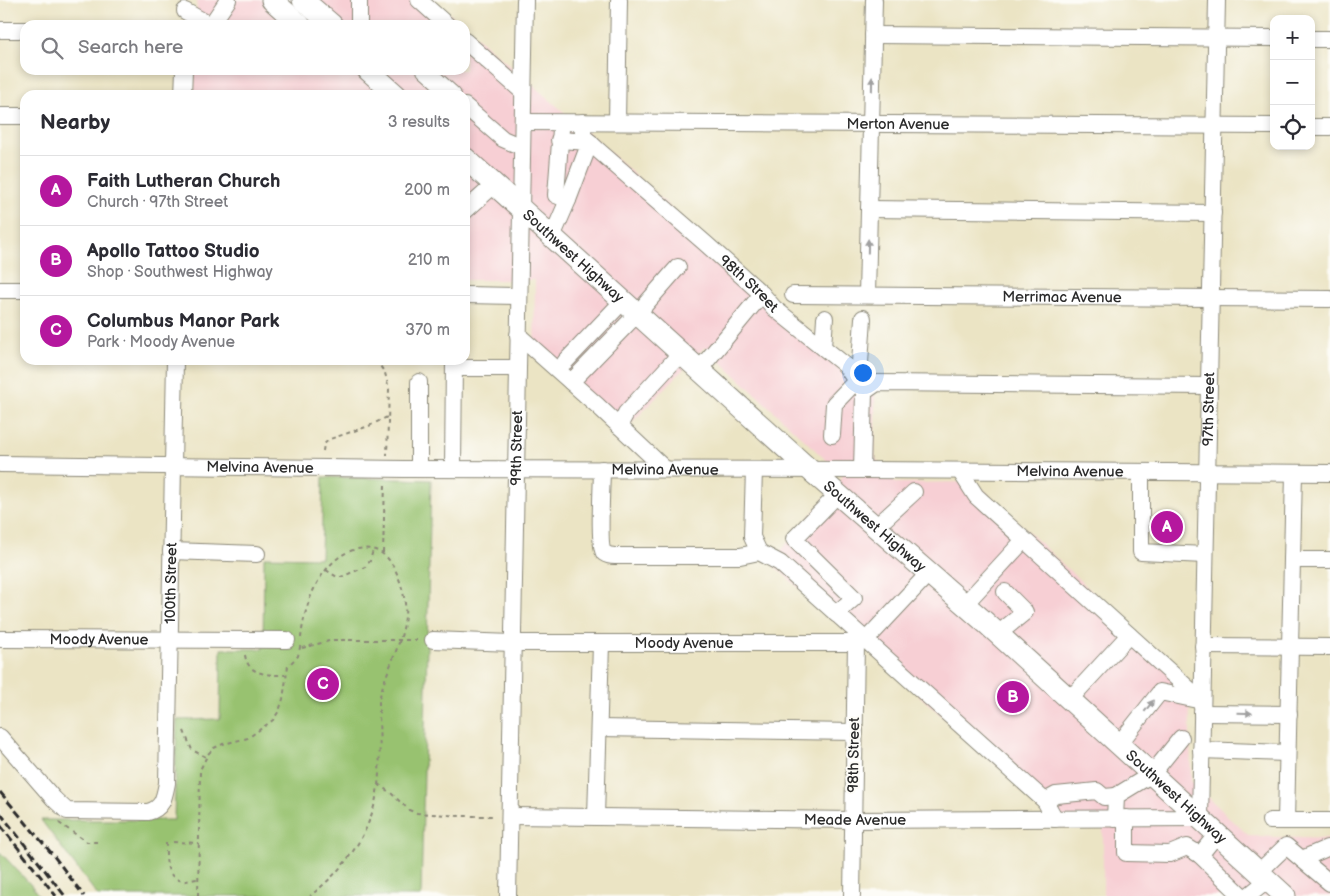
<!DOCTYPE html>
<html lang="en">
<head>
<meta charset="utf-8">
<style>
	:root { --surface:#fff; --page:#f7f7f7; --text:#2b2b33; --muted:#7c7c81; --line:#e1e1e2; --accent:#b5179e }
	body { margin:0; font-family:"Balsamiq Sans",sans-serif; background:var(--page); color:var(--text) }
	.controls { position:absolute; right:15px; top:15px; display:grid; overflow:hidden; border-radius:10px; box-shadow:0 2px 8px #0003 }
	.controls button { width:45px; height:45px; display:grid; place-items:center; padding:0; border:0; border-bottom:1px solid var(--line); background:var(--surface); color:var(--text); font:25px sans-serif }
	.you { position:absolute; left:862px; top:372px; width:18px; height:18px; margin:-12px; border:4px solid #fff; border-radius:50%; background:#1a73e8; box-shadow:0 0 0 8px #1a73e833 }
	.badge { display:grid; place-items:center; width:32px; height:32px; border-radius:50%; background:var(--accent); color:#fff; font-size:16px; font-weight:700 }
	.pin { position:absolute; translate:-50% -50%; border:2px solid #fff; box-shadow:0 1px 5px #0006 }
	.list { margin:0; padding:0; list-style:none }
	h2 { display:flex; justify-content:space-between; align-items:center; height:65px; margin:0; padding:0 20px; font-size:21px }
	h2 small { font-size:16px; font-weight:400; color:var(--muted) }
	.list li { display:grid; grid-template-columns:32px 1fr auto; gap:15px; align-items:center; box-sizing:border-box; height:70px; padding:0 20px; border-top:1px solid var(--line) }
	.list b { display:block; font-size:19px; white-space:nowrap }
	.list p { margin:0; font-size:16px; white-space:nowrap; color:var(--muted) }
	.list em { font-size:16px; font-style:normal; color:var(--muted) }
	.icon { flex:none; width:28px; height:28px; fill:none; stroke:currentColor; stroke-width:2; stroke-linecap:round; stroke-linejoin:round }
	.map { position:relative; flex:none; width:1330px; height:896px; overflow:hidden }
	.search { position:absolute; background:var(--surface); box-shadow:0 2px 8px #0003; left:20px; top:20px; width:450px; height:55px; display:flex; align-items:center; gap:12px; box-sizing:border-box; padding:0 18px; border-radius:15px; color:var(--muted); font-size:19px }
	.panel { position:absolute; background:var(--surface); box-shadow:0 2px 8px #0003; left:20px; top:90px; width:450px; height:275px; border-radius:15px }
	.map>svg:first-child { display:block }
	.built { fill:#f7cfd4 }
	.green { fill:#98c26f; stroke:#62764d }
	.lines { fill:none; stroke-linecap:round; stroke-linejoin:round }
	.minor-casing { stroke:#8b8878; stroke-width:18 }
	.major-casing { stroke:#8b8878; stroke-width:23 }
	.path { stroke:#8b8878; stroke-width:2; stroke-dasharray:4 4; stroke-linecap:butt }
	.minor { stroke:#fff; stroke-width:16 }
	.major { stroke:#fff; stroke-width:21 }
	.rail { stroke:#2b2b2b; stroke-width:3; stroke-dasharray:8 4; stroke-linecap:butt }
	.oneway { fill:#a0a0a0 }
	.labels { text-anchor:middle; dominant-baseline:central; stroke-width:4; stroke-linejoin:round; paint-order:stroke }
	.street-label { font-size:15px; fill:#2b2b2b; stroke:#fdfcf7 }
</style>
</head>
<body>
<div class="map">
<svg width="1330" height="896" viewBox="0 0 1330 896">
	<rect width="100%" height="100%" fill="#fdfcf7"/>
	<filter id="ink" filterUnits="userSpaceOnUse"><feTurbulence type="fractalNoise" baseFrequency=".02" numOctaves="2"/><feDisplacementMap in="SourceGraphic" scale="10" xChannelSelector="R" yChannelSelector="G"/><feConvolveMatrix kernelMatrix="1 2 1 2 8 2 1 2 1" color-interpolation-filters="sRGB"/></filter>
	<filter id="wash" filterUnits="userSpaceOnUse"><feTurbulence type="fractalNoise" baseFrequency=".0096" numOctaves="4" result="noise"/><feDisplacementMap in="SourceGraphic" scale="20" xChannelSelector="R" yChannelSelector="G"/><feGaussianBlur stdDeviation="1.12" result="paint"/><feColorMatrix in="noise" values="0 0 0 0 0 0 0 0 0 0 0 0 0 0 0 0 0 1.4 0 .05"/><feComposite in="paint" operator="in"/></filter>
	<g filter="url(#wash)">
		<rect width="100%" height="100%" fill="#ebe4c4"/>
		<g class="built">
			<polygon points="197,0 433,0 462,25 196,25"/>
			<polygon points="465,27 593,137 875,394 875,458 896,483 975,482 1189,683 1191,781 1249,836 1330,839 1330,896 1103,896 1103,828 1052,827 1045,808 771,563 843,476 705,347 621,434 534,356 535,280 465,280 465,95 194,95 195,70 465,70"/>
		</g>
		<g class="green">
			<polygon points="323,477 431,480 421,896 98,896 41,820 174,820 177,720 220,719 221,649 263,649 264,557 321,558"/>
			<polygon points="0,852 31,885 39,896 0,896"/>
		</g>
	</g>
	<g filter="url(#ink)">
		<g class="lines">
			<g class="minor-casing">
				<g id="minor">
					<polyline points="419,0 447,25"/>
					<polyline points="185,11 210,25"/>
					<polyline points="211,25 228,0"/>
					<polyline points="359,25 359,0"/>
					<polyline points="0,30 25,30"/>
					<polyline points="873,35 1274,38"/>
					<polyline points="1311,39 1330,39"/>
					<polyline points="465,41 523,92"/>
					<polyline points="425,70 453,95"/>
					<polyline points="183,95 184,70"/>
					<polyline points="465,106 503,139 522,147"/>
					<polyline points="0,116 25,116"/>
					<path id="s1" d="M523,122L1274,126"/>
					<path id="s2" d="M583,122V136L599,151L705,243L762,294L774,308L845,365L864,392L862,470"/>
					<polyline points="617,122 619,0"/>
					<polyline points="1311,127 1330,127"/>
					<polyline points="561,129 556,195 568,200"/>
					<polyline points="869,209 1213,213"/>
					<polyline points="465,211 494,185"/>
					<polyline points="552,237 568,200 590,142 559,140"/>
					<polyline points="0,290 25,290"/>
					<polyline points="465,295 519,296"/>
					<path id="s3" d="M793,295L1330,299"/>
					<polyline points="867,295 874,0"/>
					<polyline points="518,335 598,406 665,469"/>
					<polyline points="823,347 825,318"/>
					<polyline points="565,362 623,301"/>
					<polyline points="454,368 517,368"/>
					<polyline points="699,370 762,294"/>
					<polyline points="853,376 860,363 863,318"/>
					<polyline points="571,382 637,314 678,267"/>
					<polyline points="864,392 877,383 1209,386"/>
					<polyline points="619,426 626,413 681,353"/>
					<polyline points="832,435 834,404 856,381"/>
					<path id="s4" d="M0,464L404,469L862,470L1330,473"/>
					<polyline points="419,469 419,382"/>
					<polyline points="453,469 454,360"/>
					<path d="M602,469C602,482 598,546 604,553C607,555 612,556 615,556H740L759,552"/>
					<polyline points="754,470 752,537 759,552 780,563 1045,801 1055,819"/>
					<polyline points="960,471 976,496 1202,701"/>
					<polyline points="1141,472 1141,552 1205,555"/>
					<polyline points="876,527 914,492"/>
					<polyline points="171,551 257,554"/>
					<polyline points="1292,560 1330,560"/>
					<polyline points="965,604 1024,540"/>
					<polyline points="836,614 854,598 794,539 838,494"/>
					<polyline points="998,634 1025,612 1005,592"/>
					<path id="s5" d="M0,639L287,640"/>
					<path id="s6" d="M433,640L512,643H856L852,896"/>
					<polyline points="866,640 929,573"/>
					<polyline points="1203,646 1330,647"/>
					<polyline points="1070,699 1129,635"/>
					<polyline points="1202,713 1289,714"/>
					<polyline points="599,728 855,732"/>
					<path id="s7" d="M0,737L54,799L67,811L148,812C163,808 164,798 167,783L175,360"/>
					<polyline points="1119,744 1160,692 1202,701"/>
					<polyline points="1201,750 1287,753"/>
					<polyline points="1045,801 1056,795 1097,791 1104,797 1116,796"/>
					<path id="s8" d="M510,816L853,820L1200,818L1217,0"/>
					<polyline points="596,817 601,643"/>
					<polyline points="1126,818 1126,853 1170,854 1187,847 1200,855"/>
					<polyline points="1115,819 1116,796 1152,774 1181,738"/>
					<polyline points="1270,821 1330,821"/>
					<polyline points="1286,821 1294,473"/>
					<polyline points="1217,834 1200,855 1242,896"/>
					<polyline points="1302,859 1327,848"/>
					<polyline points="1259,872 1286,846 1330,883"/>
					<path id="s9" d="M508,896L525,0"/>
					<polyline points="1248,896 1268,880"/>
				</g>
			</g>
			<g class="major-casing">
				<g id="major">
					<polyline points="272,0 300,25"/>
					<polyline points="303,0 332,25"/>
					<polyline points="368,70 396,95"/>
					<path id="s10" d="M465,158L810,470L986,623L1285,896"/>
				</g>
			</g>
			<g class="path">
				<polyline points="376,360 385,373 389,389 387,455"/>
				<polyline points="323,451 324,444 330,439 369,426 389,416"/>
				<polyline points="383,553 385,483"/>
				<polyline points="326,570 337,577 341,577 365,567 370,561 373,550"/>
				<path d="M301,638C304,609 314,577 338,558C350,548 371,544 384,555C396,564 403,588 405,603C408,638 385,668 379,701C379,729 381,758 378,785C373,831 346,868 310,896"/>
				<polyline points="302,648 333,640 420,640"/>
				<path d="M245,655C248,676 269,675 287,675"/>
				<polyline points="184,731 192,750 206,757"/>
				<polyline points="378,784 392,794 409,810 417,813 461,816 495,816"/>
				<polyline points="59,823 87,842 97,842"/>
				<polyline points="173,842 199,843"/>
				<path d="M166,843C166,857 164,877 182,881C186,882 193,879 198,879"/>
				<polyline points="198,896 200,770 208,754 214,748 223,744 248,738 273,720 279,711 283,699 288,666 298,656 301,643"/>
			</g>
			<use href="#minor" class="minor"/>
			<use href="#major" class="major"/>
			<g class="rail">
				<polyline points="0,792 53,855 84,896"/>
				<polyline points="0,813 65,896"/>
				<polyline points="0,825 56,896"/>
			</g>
		</g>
		<defs><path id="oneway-solid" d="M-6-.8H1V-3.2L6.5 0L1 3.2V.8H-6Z" transform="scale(1.25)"/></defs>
		<g class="oneway">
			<use href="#oneway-solid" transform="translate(872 84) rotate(-89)"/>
			<use href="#oneway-solid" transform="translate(868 246) rotate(-89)"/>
			<use href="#oneway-solid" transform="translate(1149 706) rotate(-52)"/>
			<use href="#oneway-solid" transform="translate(1245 713) rotate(1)"/>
		</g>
	</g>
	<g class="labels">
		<g class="street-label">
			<text stroke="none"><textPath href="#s1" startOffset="375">Merton Avenue</textPath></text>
			<text stroke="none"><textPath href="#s10" startOffset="146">Southwest Highway</textPath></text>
			<text stroke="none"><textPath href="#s2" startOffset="236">98th Street</textPath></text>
			<text stroke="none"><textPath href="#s3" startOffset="269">Merrimac Avenue</textPath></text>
			<text stroke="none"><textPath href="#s8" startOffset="1099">97th Street</textPath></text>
			<text stroke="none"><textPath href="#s9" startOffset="448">99th Street</textPath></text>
			<text stroke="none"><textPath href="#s4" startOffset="260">Melvina Avenue</textPath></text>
			<text stroke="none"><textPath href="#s4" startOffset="665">Melvina Avenue</textPath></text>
			<text stroke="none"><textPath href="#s4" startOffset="1070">Melvina Avenue</textPath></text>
			<text stroke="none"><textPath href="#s10" startOffset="551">Southwest Highway</textPath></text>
			<text stroke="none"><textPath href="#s7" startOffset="418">100th Street</textPath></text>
			<text stroke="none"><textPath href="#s5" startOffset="99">Moody Avenue</textPath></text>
			<text stroke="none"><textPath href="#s6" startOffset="251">Moody Avenue</textPath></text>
			<text transform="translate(854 755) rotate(-89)">98th Street</text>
			<text stroke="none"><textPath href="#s10" startOffset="956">Southwest Highway</textPath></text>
			<text stroke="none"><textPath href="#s8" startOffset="345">Meade Avenue</textPath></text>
		</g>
	</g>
</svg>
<div class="controls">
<button>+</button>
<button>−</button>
<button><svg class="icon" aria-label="locate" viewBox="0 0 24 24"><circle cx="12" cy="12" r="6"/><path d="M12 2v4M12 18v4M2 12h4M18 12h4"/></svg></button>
</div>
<div class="you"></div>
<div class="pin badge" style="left:1167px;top:527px">A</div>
<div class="pin badge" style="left:1013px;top:697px">B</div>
<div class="pin badge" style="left:323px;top:684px">C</div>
<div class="search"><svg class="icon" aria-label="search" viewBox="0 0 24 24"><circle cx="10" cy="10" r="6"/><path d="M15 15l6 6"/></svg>Search here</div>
<section class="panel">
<h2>Nearby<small>3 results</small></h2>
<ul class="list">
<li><span class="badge">A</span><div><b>Faith Lutheran Church</b><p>Church · 97th Street</p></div><em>200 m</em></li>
<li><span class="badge">B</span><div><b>Apollo Tattoo Studio</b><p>Shop · Southwest Highway</p></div><em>210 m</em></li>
<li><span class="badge">C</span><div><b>Columbus Manor Park</b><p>Park · Moody Avenue</p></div><em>370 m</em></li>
</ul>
</section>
</div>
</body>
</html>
